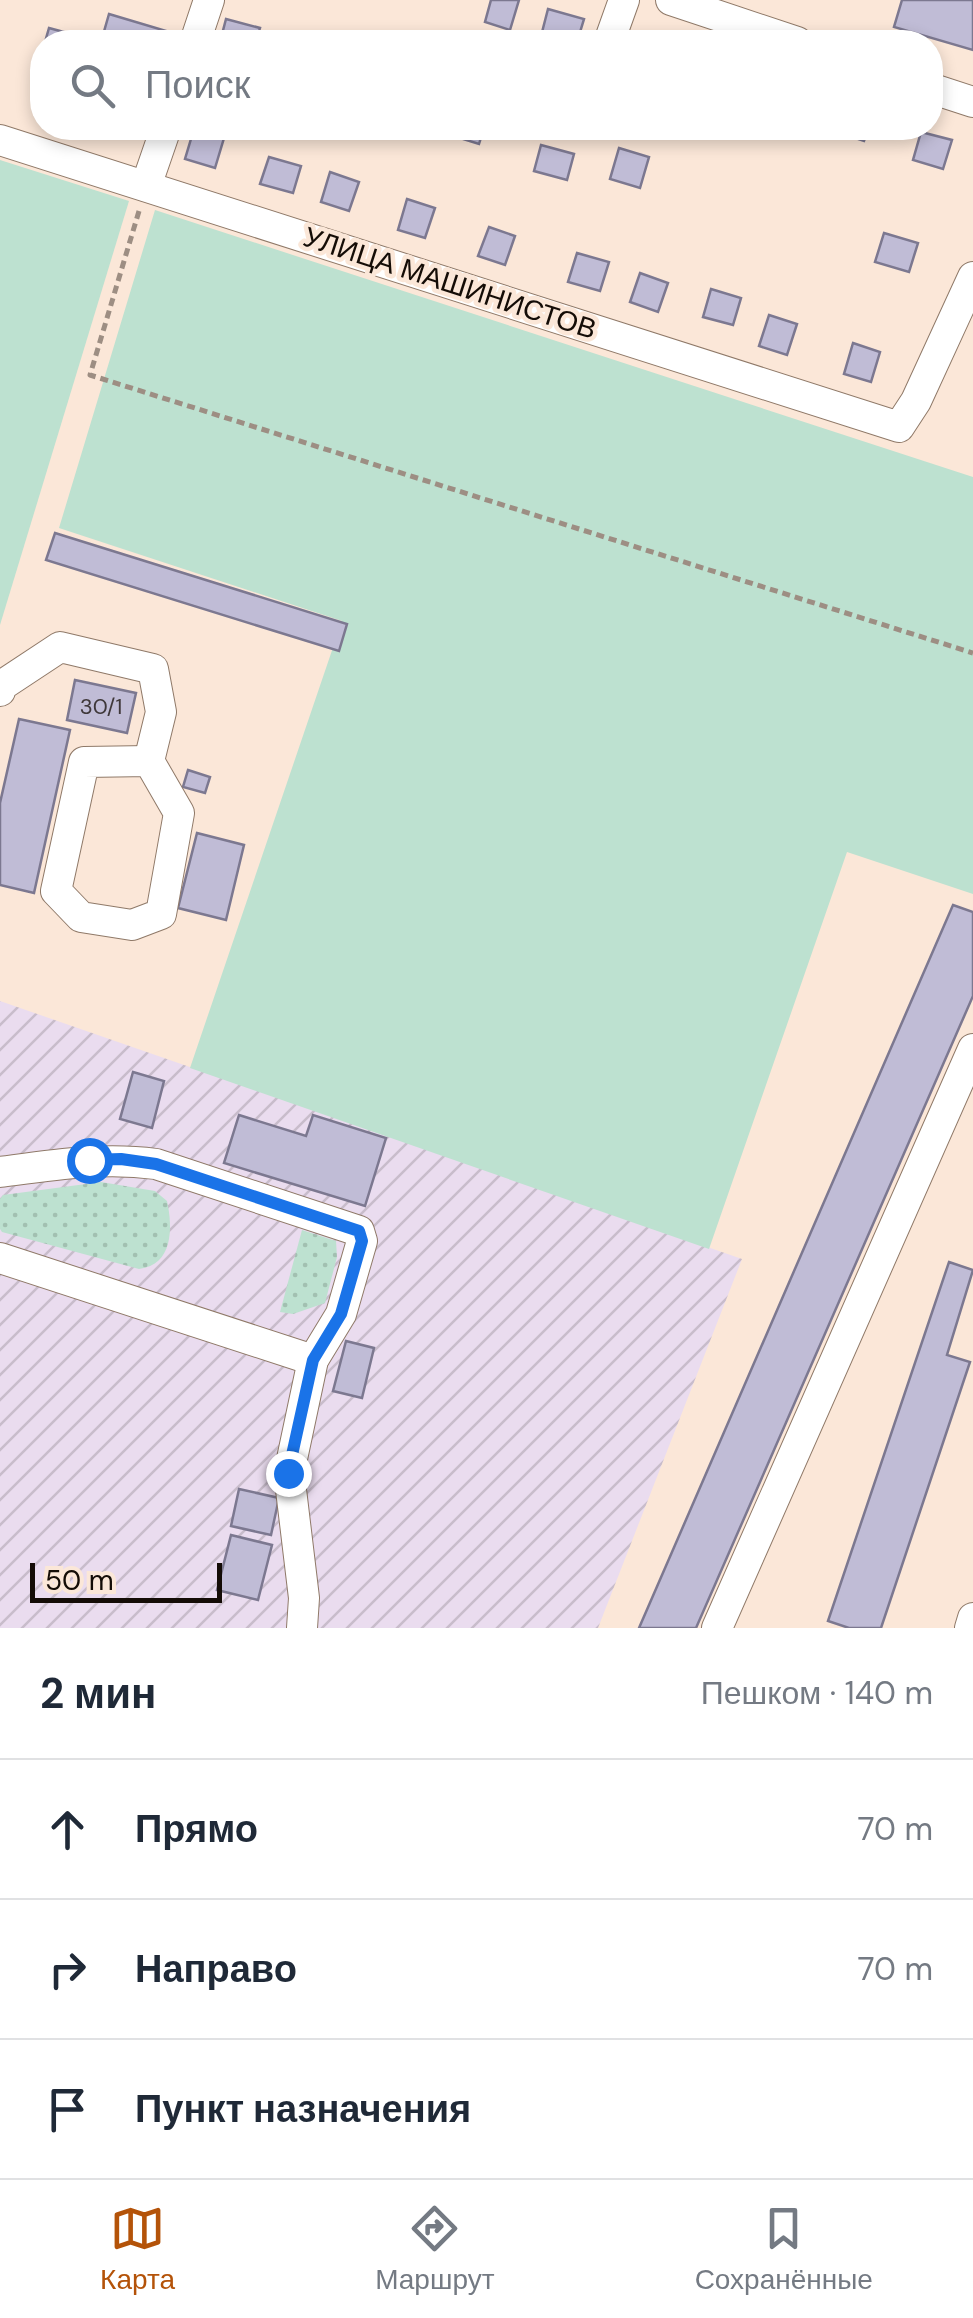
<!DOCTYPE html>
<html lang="ru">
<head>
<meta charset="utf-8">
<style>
	:root { --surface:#fff; --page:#f2f2f3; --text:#1f2937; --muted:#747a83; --line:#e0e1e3; --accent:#b45309 }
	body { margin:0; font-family:"DM Sans",sans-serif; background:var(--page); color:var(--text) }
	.scale { position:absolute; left:30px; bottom:25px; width:192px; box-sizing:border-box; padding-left:10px; border:5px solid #140c06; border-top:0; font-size:28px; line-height:35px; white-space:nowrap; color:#140c06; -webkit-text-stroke:8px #fbe7d8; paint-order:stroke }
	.stop { position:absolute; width:30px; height:30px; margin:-22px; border:8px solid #1a73e8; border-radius:50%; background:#fff }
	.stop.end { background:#1a73e8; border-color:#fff; box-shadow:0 2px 10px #0008 }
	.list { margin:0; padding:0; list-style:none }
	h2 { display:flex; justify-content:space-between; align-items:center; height:130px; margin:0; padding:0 40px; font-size:42px }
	h2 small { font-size:32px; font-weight:400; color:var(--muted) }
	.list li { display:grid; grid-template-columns:65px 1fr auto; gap:30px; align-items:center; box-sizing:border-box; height:140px; padding:0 40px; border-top:2px solid var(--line) }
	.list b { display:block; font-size:38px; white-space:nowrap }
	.list em { font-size:32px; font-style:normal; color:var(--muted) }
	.icon { flex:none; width:55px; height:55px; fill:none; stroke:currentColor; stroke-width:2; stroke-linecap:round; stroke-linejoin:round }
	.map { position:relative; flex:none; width:973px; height:1628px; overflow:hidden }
	.search { position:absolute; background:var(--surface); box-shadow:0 5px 15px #0003; left:30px; right:30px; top:30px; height:110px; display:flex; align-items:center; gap:25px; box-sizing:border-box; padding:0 35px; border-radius:40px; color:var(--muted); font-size:38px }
	.sheet { height:550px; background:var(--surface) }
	nav { display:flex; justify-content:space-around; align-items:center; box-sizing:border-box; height:140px; border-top:2px solid var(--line); background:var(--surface); font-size:28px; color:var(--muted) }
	nav a { display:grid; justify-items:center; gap:5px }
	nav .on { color:var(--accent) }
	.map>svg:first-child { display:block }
	.industrial { fill:url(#industrial-furrows) }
	.grass { fill:url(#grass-dots) }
	.garden { fill:#bde1d0 }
	.building { fill:#c0bcd6; stroke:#7c7890; stroke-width:2.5 }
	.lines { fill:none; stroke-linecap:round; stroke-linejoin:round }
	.minor-casing { stroke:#8f7968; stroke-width:32 }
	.path { stroke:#9d8e83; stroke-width:5; stroke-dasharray:8 5; stroke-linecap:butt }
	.minor { stroke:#fff; stroke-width:30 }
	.route { stroke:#1a73e8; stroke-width:12 }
	.labels { text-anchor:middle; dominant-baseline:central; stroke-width:9; stroke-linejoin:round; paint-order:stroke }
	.number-label { font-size:22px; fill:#3f383a }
	.street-label { font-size:28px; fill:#140c06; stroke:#fbe7d8 }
</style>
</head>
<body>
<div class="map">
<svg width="973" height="1628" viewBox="0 0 973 1628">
	<defs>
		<pattern id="industrial-furrows" width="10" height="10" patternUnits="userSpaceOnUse" patternTransform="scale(2.5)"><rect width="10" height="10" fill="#eadcef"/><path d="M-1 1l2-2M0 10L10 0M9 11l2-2" fill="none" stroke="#c8bccb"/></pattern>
		<pattern id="grass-dots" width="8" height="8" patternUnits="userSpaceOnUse" patternTransform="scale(2.5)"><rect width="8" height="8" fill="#bde1d0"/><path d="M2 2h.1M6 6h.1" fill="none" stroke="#a2c0b1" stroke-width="1.8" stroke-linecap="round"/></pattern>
	</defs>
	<rect width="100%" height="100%" fill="#fbe7d8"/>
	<polygon class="industrial" points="0,1001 742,1259 598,1628 0,1628"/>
	<g class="grass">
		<path d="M101,1182L155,1191L167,1201C173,1228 173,1265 139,1269L2,1232L0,1229V1199L3,1195Z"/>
		<polygon points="302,1230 336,1241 337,1257 325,1303 293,1314 280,1312"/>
	</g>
	<g class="garden">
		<polygon points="0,160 129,201 0,625"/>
		<polygon points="155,210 973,477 973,894 847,852 709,1249 190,1068 342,621 59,528"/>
	</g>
	<g class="building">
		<polygon points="491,0 519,0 510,30 485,22"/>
		<polygon points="902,0 973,0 973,50 894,27"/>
		<polygon points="548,9 584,19 577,42 540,40"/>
		<polygon points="109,14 173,33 170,42 101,42"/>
		<polygon points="226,19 260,28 256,42 220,42"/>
		<polygon points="49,28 86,38 85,42 45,42"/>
		<polygon points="453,128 484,128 479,144 450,135"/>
		<polygon points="835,128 869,128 864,141 834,131"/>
		<polygon points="194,129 224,138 215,168 185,159"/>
		<polygon points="921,132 952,140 943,169 913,160"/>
		<polygon points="541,145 574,154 567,180 534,171"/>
		<polygon points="619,148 649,157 640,188 610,179"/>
		<polygon points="269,157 301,166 293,193 260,184"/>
		<polygon points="330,172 359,182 349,211 321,202"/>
		<polygon points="407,199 435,208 425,238 398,230"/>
		<polygon points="489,227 515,236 505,265 478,256"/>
		<polygon points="884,233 918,243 909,272 875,262"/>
		<polygon points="577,253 609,262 600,291 568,282"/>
		<polygon points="640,273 668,283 658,312 630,302"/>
		<polygon points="711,289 741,298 733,325 703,317"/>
		<polygon points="769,315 797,324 787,355 759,346"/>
		<polygon points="853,343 880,352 871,382 844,374"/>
		<polygon points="55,533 347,624 339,651 46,560"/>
		<polygon points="75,680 136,693 127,733 67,720"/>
		<polygon points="19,719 70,730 34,893 0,885 0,803"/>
		<polygon points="188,770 210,777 205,793 183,787"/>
		<polygon points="197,833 244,845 226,920 178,908"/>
		<polygon points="953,905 973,912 973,996 696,1628 639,1628"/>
		<polygon points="133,1072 164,1081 152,1128 120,1119"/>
		<polygon points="239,1115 306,1136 313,1115 386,1138 365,1206 224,1163"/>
		<polygon points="949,1262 973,1270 947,1355 970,1362 881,1628 849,1628 828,1621"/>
		<polygon points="346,1341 374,1348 362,1398 333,1391"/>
		<polygon points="239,1489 279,1498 271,1535 231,1526"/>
		<polygon points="231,1535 272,1545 258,1600 217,1590"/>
	</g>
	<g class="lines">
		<g class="minor-casing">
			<g id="minor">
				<polyline points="671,0 797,42"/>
				<polyline points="195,42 209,0"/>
				<polyline points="609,42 624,0"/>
				<polyline points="930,88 973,102"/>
				<polyline points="0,140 899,427 916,401 973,277"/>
				<polyline points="146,186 166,128"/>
				<polyline points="0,691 1,686 60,647 153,669 161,712 149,761"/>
				<polygon points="149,761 179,813 161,914 132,925 81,917 56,891 84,762"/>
				<path d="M0,1172C53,1165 102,1157 156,1164L359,1231L362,1241L341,1314L313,1360L289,1473L304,1598L302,1628"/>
				<polyline points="0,1258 313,1360"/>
				<polyline points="717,1628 973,1049"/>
				<polyline points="970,1628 973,1618"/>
			</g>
		</g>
		<polyline class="path" points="139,211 90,375 973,653"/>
		<use href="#minor" class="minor"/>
	</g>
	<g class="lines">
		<polyline class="route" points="89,1160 121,1159 156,1164 359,1231 362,1241 341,1314 313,1360 288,1473"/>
	</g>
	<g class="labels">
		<g class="number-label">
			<text x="101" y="706">30/1</text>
		</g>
		<g class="street-label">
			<text transform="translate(450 283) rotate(18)">УЛИЦА МАШИНИСТОВ</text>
		</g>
	</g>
</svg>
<div class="scale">50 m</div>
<div class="stop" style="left:89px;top:1160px"></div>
<div class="stop end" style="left:288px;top:1473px"></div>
<div class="search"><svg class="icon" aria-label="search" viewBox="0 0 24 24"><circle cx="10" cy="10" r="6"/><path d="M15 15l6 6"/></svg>Поиск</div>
</div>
<section class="sheet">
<h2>2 мин<small>Пешком · 140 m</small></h2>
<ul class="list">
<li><svg class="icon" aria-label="ahead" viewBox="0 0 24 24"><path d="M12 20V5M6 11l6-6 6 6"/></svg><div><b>Прямо</b></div><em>70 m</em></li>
<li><svg class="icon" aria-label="right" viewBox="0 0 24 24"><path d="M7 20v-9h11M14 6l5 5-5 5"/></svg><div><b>Направо</b></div><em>70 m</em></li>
<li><svg class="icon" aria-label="arrive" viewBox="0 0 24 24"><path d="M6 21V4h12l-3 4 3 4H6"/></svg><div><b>Пункт назначения</b></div></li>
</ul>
</section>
<nav>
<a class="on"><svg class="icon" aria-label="map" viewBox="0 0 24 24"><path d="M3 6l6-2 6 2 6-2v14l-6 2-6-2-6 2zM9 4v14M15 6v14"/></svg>Карта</a>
<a><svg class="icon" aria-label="directions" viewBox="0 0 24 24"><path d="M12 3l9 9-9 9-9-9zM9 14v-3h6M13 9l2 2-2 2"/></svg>Маршрут</a>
<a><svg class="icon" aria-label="saved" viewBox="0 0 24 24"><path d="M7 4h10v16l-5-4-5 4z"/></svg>Сохранённые</a>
</nav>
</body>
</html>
